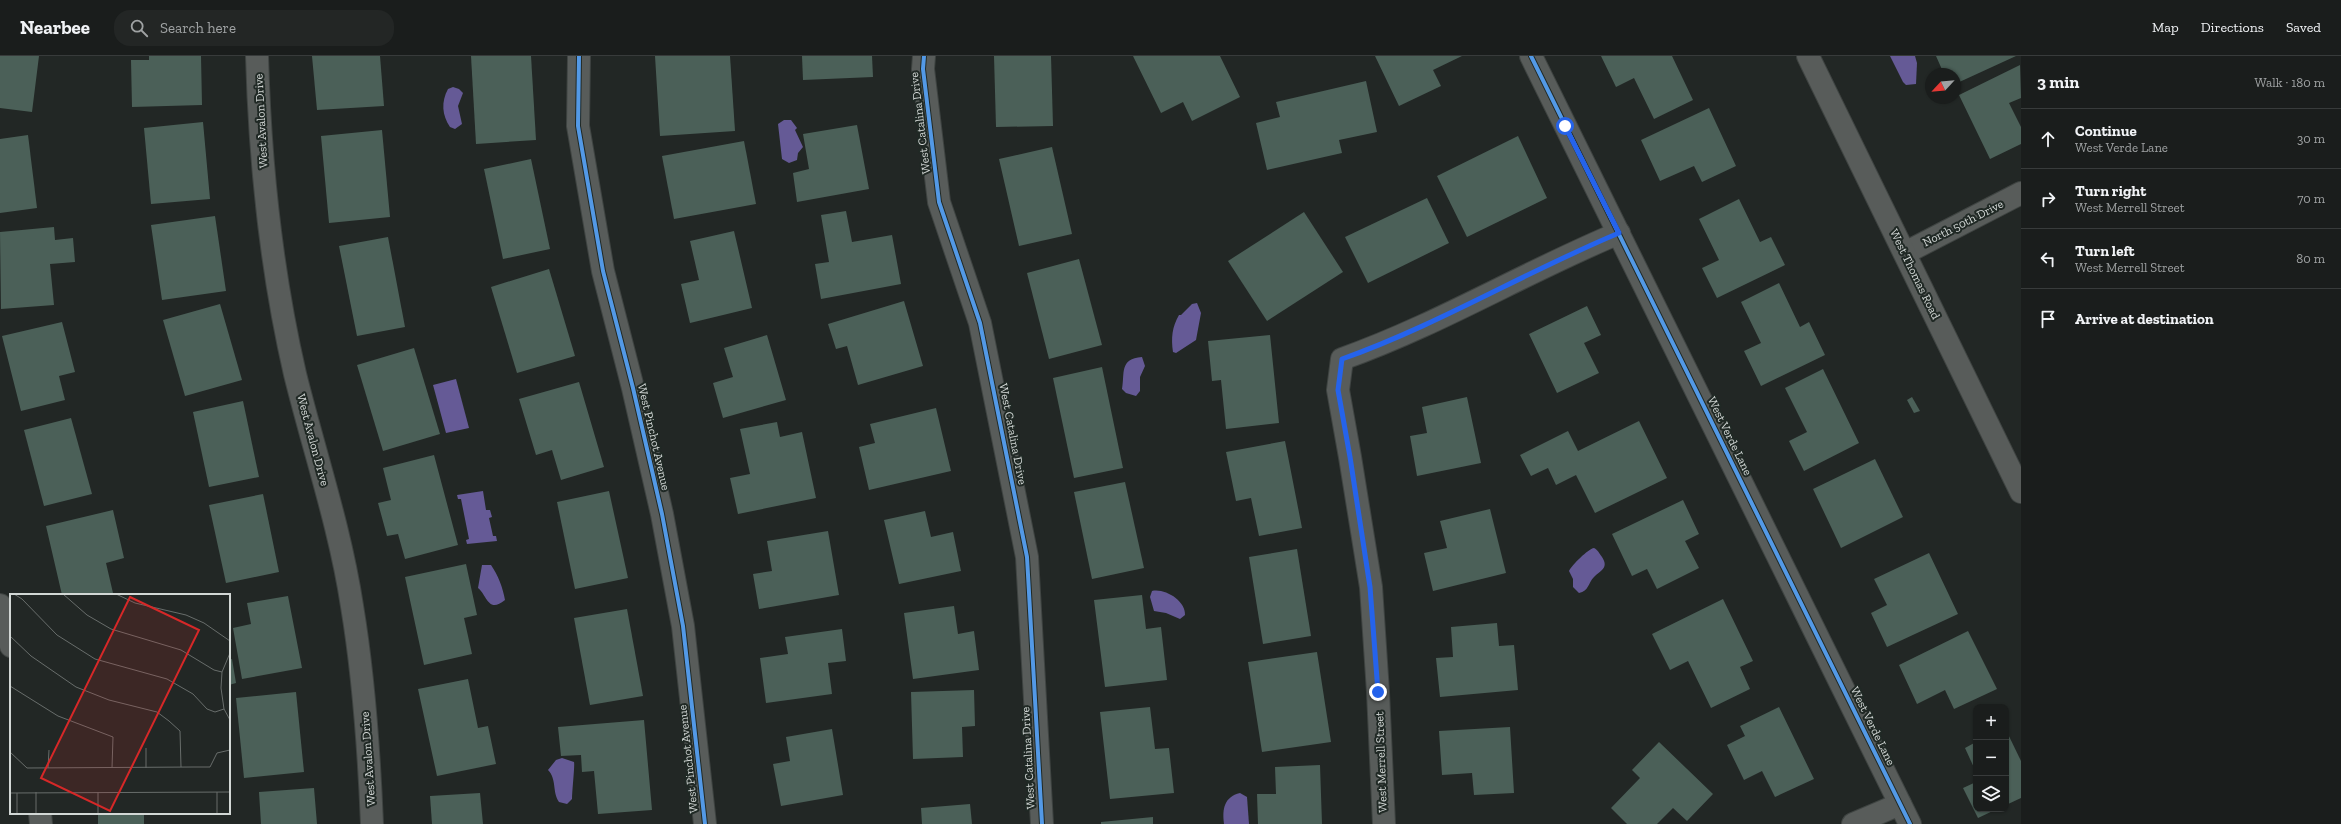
<!DOCTYPE html>
<html lang="en">
<head>
<meta charset="utf-8">
<style>
	:root { --surface:#1a1d1c; --page:#232625; --text:#f1f3f6; --muted:#9fa2a3; --line:#383b3b }
	body { margin:0; font-family:"Zilla Slab",serif; background:var(--page); color:var(--text) }
	.controls { position:absolute; right:12px; bottom:12px; display:grid; overflow:hidden; border-radius:8px; box-shadow:0 1px 3px #0004 }
	.controls button { width:36px; height:36px; display:grid; place-items:center; padding:0; border:0; border-bottom:1px solid var(--line); background:var(--surface); color:var(--text); font:20px sans-serif }
	.compass { position:absolute; left:1925px; top:12px; width:36px; height:36px; border-radius:50%; background:var(--surface); box-shadow:0 1px 3px #0004; rotate:244deg }
	.stop { position:absolute; width:12px; height:12px; margin:-9px; border:3px solid #2563eb; border-radius:50%; background:#fff }
	.stop.end { background:#2563eb; border-color:#fff; box-shadow:0 1px 4px #0008 }
	.list { margin:0; padding:0; list-style:none }
	h2 { display:flex; justify-content:space-between; align-items:center; height:52px; margin:0; padding:0 16px; font-size:17px }
	h2 small { font-size:13px; font-weight:400; color:var(--muted) }
	.list li { display:grid; grid-template-columns:26px 1fr auto; gap:12px; align-items:center; box-sizing:border-box; height:60px; padding:0 16px; border-top:1px solid var(--line) }
	.list b { display:block; font-size:15px; white-space:nowrap }
	.list p { margin:0; font-size:13px; white-space:nowrap; color:var(--muted) }
	.list em { font-size:13px; font-style:normal; color:var(--muted) }
	.icon { flex:none; width:22px; height:22px; fill:none; stroke:currentColor; stroke-width:2; stroke-linecap:round; stroke-linejoin:round }
	.map { position:relative; flex:none; width:2021px; height:768px; overflow:hidden }
	header { display:flex; align-items:center; gap:24px; box-sizing:border-box; height:56px; padding:0 20px; background:var(--surface); border-bottom:1px solid var(--line) }
	header strong { font-size:19px }
	nav { display:flex; gap:22px; margin-inline-start:auto; font-size:14px }
	.search { width:280px; height:36px; background:var(--page); display:flex; align-items:center; gap:10px; box-sizing:border-box; padding:0 14px; border-radius:16px; color:var(--muted); font-size:15px }
	main { display:flex }
	aside { flex:1; background:var(--surface) }
	.map>svg:first-child { display:block }
	.water { fill:#655a96 }
	.building { fill:#4b6058 }
	.lines { fill:none; stroke-linecap:round; stroke-linejoin:round }
	.minor-casing { stroke:#3f4442; stroke-width:24 }
	.secondary-casing { stroke:#3f4442; stroke-width:24 }
	.minor { stroke:#585c5a; stroke-width:22 }
	.secondary { stroke:#585c5a; stroke-width:22 }
	.cycleway-casing { stroke:#202925; stroke-width:6 }
	.cycleway { stroke:#5399e6; stroke-width:4 }
	.route { stroke:#2563eb; stroke-width:5 }
	.labels { text-anchor:middle; dominant-baseline:central; stroke-width:4; stroke-linejoin:round; paint-order:stroke }
	.street-label { font-size:12px; fill:#d2d7d5; stroke:#202925 }
	.inset-road { fill:none; stroke:#686d6b; stroke-width:1 }
	.view { fill:#d62828; fill-opacity:0.15; stroke:#d62828; stroke-width:2 }
	.inset-edge { fill:none; stroke:#d2d7d5; stroke-width:2 }
</style>
</head>
<body>
<header>
<strong>Nearbee</strong>
<div class="search"><svg class="icon" aria-label="search" viewBox="0 0 24 24"><circle cx="10" cy="10" r="6"/><path d="M15 15l6 6"/></svg>Search here</div>
<nav><a>Map</a><a>Directions</a><a>Saved</a></nav>
</header>
<main>
<div class="map">
<svg width="2021" height="768" viewBox="0 0 2021 768">
	<rect width="100%" height="100%" fill="#222725"/>
	<g class="water">
		<polygon points="1890,0 1915,0 1917,7 1916,28 1906,29 1903,26"/>
		<path d="M453,31L459,33L463,37L458,50L462,68L455,73L450,71C442,59 441,46 448,33Z"/>
		<polygon points="784,64 791,64 797,72 795,74 803,91 798,97 797,104 789,107 782,103 778,68"/>
		<path d="M1197,247L1201,257L1196,284L1176,297L1173,296C1171,282 1172,271 1179,259H1181L1192,248Z"/>
		<path d="M1142,301L1145,310L1140,321V335L1136,340L1126,337L1122,333C1125,317 1119,303 1142,301Z"/>
		<polygon points="456,323 469,372 446,377 433,329"/>
		<polygon points="483,435 486,454 490,454 492,461 489,462 493,480 496,480 497,485 467,488 466,484 469,483 461,443 458,443 457,439"/>
		<path d="M1594,492C1598,494 1599,497 1602,501C1609,512 1601,514 1594,521C1588,527 1589,535 1579,537L1573,531V523L1569,515C1572,509 1588,493 1594,492Z"/>
		<path d="M482,509H491C498,519 503,532 505,544C488,558 487,539 478,532Z"/>
		<path d="M1152,535C1165,532 1186,545 1185,559L1180,563L1166,557L1154,555L1150,541Z"/>
		<path d="M562,702L574,706C575,709 572,735 572,743L567,748L559,746C552,736 557,723 548,714L556,704Z"/>
		<path d="M1240,737L1247,741L1249,768H1224C1222,753 1224,741 1240,737Z"/>
	</g>
	<g class="building">
		<polygon points="0,0 39,0 32,56 0,52"/>
		<polygon points="149,0 201,0 202,49 132,51 131,4 149,4"/>
		<polygon points="312,0 380,0 384,50 317,54"/>
		<polygon points="471,0 531,0 536,84 476,88"/>
		<polygon points="655,0 730,0 735,75 660,80"/>
		<polygon points="802,0 872,0 873,21 803,24"/>
		<polygon points="994,0 1051,0 1053,70 996,71"/>
		<polygon points="1133,0 1220,0 1240,41 1192,65 1183,46 1161,57"/>
		<polygon points="1375,0 1462,0 1433,14 1441,30 1399,50"/>
		<polygon points="1601,0 1672,0 1693,44 1654,63 1634,22 1616,31"/>
		<polygon points="1936,0 2016,0 1955,28 1955,18 1944,18"/>
		<polygon points="2020,9 2021,42 2009,47 2021,71 2021,88 1990,103 1959,39"/>
		<polygon points="1366,25 1377,76 1339,84 1342,97 1267,114 1256,67 1280,61 1276,46"/>
		<polygon points="1709,52 1736,110 1702,126 1694,110 1660,125 1641,84"/>
		<polygon points="203,66 210,143 151,148 144,72"/>
		<polygon points="857,69 869,133 797,146 793,117 809,113 803,78"/>
		<polygon points="382,74 390,161 329,167 321,80"/>
		<polygon points="28,79 37,152 0,157 0,83"/>
		<polygon points="1518,80 1547,142 1467,181 1437,120"/>
		<polygon points="744,85 756,148 674,163 662,100"/>
		<polygon points="1052,91 1072,178 1019,190 999,103"/>
		<polygon points="531,103 550,193 503,203 484,113"/>
		<polygon points="1427,142 1449,187 1368,227 1345,181"/>
		<polygon points="1739,143 1760,186 1771,181 1785,209 1717,242 1702,212 1719,204 1699,163"/>
		<polygon points="846,155 852,186 892,179 901,228 821,243 815,208 829,206 821,159"/>
		<polygon points="1304,156 1343,216 1267,265 1228,205"/>
		<polygon points="215,160 226,235 162,244 151,169"/>
		<polygon points="54,171 55,184 73,182 75,206 50,208 54,249 1,253 0,176"/>
		<polygon points="734,175 752,252 690,267 681,228 699,224 690,185"/>
		<polygon points="388,181 405,271 357,280 339,190"/>
		<polygon points="1079,203 1102,289 1049,303 1027,217"/>
		<polygon points="549,213 575,300 517,317 491,231"/>
		<polygon points="1779,227 1800,271 1809,266 1825,299 1761,330 1744,295 1761,287 1741,246"/>
		<polygon points="904,245 923,310 858,329 847,290 836,293 828,268"/>
		<polygon points="220,248 242,324 185,340 163,264"/>
		<polygon points="1587,250 1601,279 1584,287 1599,317 1557,337 1529,278"/>
		<polygon points="62,266 75,316 59,320 65,344 21,355 2,280"/>
		<polygon points="767,279 786,344 723,362 713,327 733,321 724,292"/>
		<polygon points="1270,279 1279,367 1226,373 1221,324 1212,325 1208,285"/>
		<polygon points="414,292 440,378 383,395 357,309"/>
		<polygon points="1102,311 1123,412 1074,422 1053,322"/>
		<polygon points="1823,313 1859,387 1804,415 1789,385 1807,376 1785,332"/>
		<polygon points="579,326 604,411 561,424 552,394 536,399 519,343"/>
		<polygon points="1467,341 1481,407 1417,420 1410,380 1427,377 1422,351"/>
		<polygon points="1912,341 1920,355 1914,357 1907,344"/>
		<polygon points="243,345 259,421 209,431 193,356"/>
		<polygon points="936,352 951,415 869,434 859,391 875,387 870,368"/>
		<polygon points="71,362 92,438 44,450 24,374"/>
		<polygon points="1639,365 1667,422 1595,457 1576,419 1556,429 1548,412 1531,420 1520,399 1568,375 1578,395"/>
		<polygon points="777,366 780,381 802,376 816,442 738,458 730,422 750,418 740,373"/>
		<polygon points="1285,385 1302,472 1259,480 1251,442 1236,445 1226,396"/>
		<polygon points="434,399 458,489 405,503 398,478 387,480 378,447 391,444 383,412"/>
		<polygon points="1875,403 1903,461 1841,492 1813,433"/>
		<polygon points="1125,426 1144,512 1092,523 1074,436"/>
		<polygon points="609,435 628,522 575,533 557,446"/>
		<polygon points="263,438 279,516 226,527 209,449"/>
		<polygon points="1683,444 1699,478 1685,485 1699,512 1657,533 1647,513 1632,520 1612,478"/>
		<polygon points="1490,453 1506,517 1433,535 1424,497 1447,492 1440,465"/>
		<polygon points="113,454 124,502 106,507 113,537 104,539 62,539 46,470"/>
		<polygon points="925,455 931,481 953,476 961,515 899,528 884,464"/>
		<polygon points="828,475 839,539 759,553 753,518 772,515 767,485"/>
		<polygon points="1297,493 1311,580 1263,588 1249,501"/>
		<polygon points="1929,497 1958,558 1887,591 1871,557 1887,549 1874,523"/>
		<polygon points="466,508 477,559 464,562 472,598 424,609 405,521"/>
		<polygon points="1142,539 1146,573 1161,571 1167,624 1105,631 1094,544"/>
		<polygon points="288,540 302,612 242,623 233,572 251,568 247,547"/>
		<polygon points="1723,543 1753,605 1740,611 1750,633 1711,652 1688,605 1670,614 1652,578"/>
		<polygon points="954,550 958,578 974,575 979,614 913,623 904,557"/>
		<polygon points="627,553 643,640 590,649 574,562"/>
		<polygon points="1497,567 1499,590 1514,589 1518,634 1440,641 1436,602 1453,601 1451,571"/>
		<polygon points="842,573 846,605 828,607 832,638 766,647 760,602 788,598 785,581"/>
		<polygon points="1968,575 1997,633 1954,653 1945,634 1917,648 1899,609"/>
		<polygon points="1317,596 1331,686 1262,696 1248,606"/>
		<polygon points="232,603 236,627 229,629 229,604"/>
		<polygon points="468,623 478,672 488,670 496,708 437,720 418,633"/>
		<polygon points="974,634 975,670 962,671 963,701 913,703 911,636"/>
		<polygon points="296,636 304,716 244,722 236,642"/>
		<polygon points="1150,651 1155,693 1169,692 1174,737 1110,743 1100,656"/>
		<polygon points="1779,651 1814,723 1775,741 1762,715 1744,724 1727,689 1745,680 1740,670"/>
		<polygon points="644,664 652,754 598,758 594,715 582,716 581,699 561,700 558,671"/>
		<polygon points="1510,671 1514,737 1474,739 1472,717 1442,719 1439,675"/>
		<polygon points="832,673 843,739 781,750 773,708 790,705 786,681"/>
		<polygon points="2006,674 2021,705 2021,742 2006,749"/>
		<polygon points="1659,686 1713,738 1687,765 1673,752 1657,768 1627,768 1611,752 1640,722 1632,714"/>
		<polygon points="1976,686 1976,716 1965,692"/>
		<polygon points="1320,709 1322,768 1258,768 1257,738 1276,738 1275,711"/>
		<polygon points="1976,726 1976,753 1997,753 1978,762 1963,732"/>
		<polygon points="314,732 317,768 261,768 259,736"/>
		<polygon points="480,737 483,768 432,768 430,740"/>
		<polygon points="970,748 972,768 922,768 921,752"/>
		<rect x="98" y="757" width="46" height="11"/>
		<polygon points="1153,761 1153,768 1101,768 1101,766"/>
	</g>
	<g class="lines">
		<g class="minor-casing">
			<g id="minor">
				<path d="M257,0C260,107 271,214 295,318C314,395 340,471 352,550C364,622 369,695 372,768"/>
				<polyline points="579,0 578,70 603,215 633,332 662,458 683,570 705,768"/>
				<polyline points="924,0 923,13 939,146 980,267 1027,501 1042,768"/>
				<polyline points="1531,0 1910,768"/>
				<polyline points="1905,197 2021,137"/>
				<polyline points="0,549 11,590"/>
				<polyline points="40,757 41,768"/>
				<path d="M1384,768L1378,636L1371,531L1350,401L1338,334L1342,303C1438,269 1525,216 1619,177"/>
				<polyline points="1853,768 1900,748"/>
			</g>
		</g>
		<g class="secondary-casing">
			<polyline id="secondary" points="1808,0 2021,436"/>
		</g>
		<use href="#minor" class="minor"/>
		<use href="#secondary" class="secondary"/>
		<g class="cycleway-casing">
			<g id="cycleway">
				<polyline points="579,0 578,70 603,215 633,332 662,458 683,570 705,768"/>
				<polyline points="924,0 923,13 939,146 980,267 1027,501 1042,768"/>
				<polyline points="1531,0 1910,768"/>
			</g>
		</g>
		<use href="#cycleway" class="cycleway"/>
	</g>
	<g class="lines">
		<path class="route" d="M1378,636L1370,531L1350,401L1338,334L1342,303C1438,269 1525,216 1619,177L1565,70"/>
	</g>
	<g class="labels">
		<g class="street-label">
			<text transform="translate(261 65) rotate(-93)">West Avalon Drive</text>
			<text transform="translate(920 67) rotate(-97)">West Catalina Drive</text>
			<text transform="translate(1963 167) rotate(-27)">North 50th Drive</text>
			<text transform="translate(1915 218) rotate(64)">West Thomas Road</text>
			<text transform="translate(1013 378) rotate(79)">West Catalina Drive</text>
			<text transform="translate(1730 380) rotate(64)">West Verde Lane</text>
			<text transform="translate(654 381) rotate(77)">West Pinchot Avenue</text>
			<text transform="translate(313 384) rotate(75)">West Avalon Drive</text>
			<text transform="translate(1873 670) rotate(64)">West Verde Lane</text>
			<text transform="translate(1028 702) rotate(-93)">West Catalina Drive</text>
			<text transform="translate(368 703) rotate(-94)">West Avalon Drive</text>
			<text transform="translate(688 703) rotate(-96)">West Pinchot Avenue</text>
			<text transform="translate(1381 706) rotate(-92)">West Merrell Street</text>
		</g>
	</g>
	<g transform="translate(10 538)">
		<rect width="220" height="220" fill="#222725"/>
		<path class="inset-road" d="M4,0L12,5L47,41L85,65L157,85L183,100L197,115L205,118L214,115M53,0L77,21L101,35L171,56L204,76L212,78M106,0L125,9L176,21L194,29L220,47M0,42L21,62L66,93L99,106L147,118L159,127L170,137L171,173M220,59L212,78L211,94L214,115L220,126M0,92L48,122L103,143L102,174M136,154V174M0,158L17,174L183,173H200L207,159L220,156M38,174L39,156M26,198V220M88,198V220M207,198V220M0,199L220,198M7,220V199"/>
		<path class="view" d="M120,3L189,36L100,217L31,184Z"/>
		<rect width="220" height="220" class="inset-edge"/>
	</g>
</svg>
<div class="controls">
<button>+</button>
<button>−</button>
<button><svg class="icon" aria-label="layers" viewBox="0 0 24 24"><path d="M12 4l9 5-9 5-9-5zM3 14l9 5 9-5"/></svg></button>
</div>
<svg class="compass" viewBox="-18 -18 36 36"><path d="M0-13l5 13h-10z" fill="#e53935"/><path d="M0 13l5-13h-10z" fill="#9fa2a3"/></svg>
<div class="stop" style="left:1565px;top:70px"></div>
<div class="stop end" style="left:1378px;top:636px"></div>
</div>
<aside>
<h2>3 min<small>Walk · 180 m</small></h2>
<ul class="list">
<li><svg class="icon" aria-label="ahead" viewBox="0 0 24 24"><path d="M12 20V5M6 11l6-6 6 6"/></svg><div><b>Continue</b><p>West Verde Lane</p></div><em>30 m</em></li>
<li><svg class="icon" aria-label="right" viewBox="0 0 24 24"><path d="M7 20v-9h11M14 6l5 5-5 5"/></svg><div><b>Turn right</b><p>West Merrell Street</p></div><em>70 m</em></li>
<li><svg class="icon" aria-label="left" viewBox="0 0 24 24"><path d="M17 20v-9H6M10 6l-5 5 5 5"/></svg><div><b>Turn left</b><p>West Merrell Street</p></div><em>80 m</em></li>
<li><svg class="icon" aria-label="arrive" viewBox="0 0 24 24"><path d="M6 21V4h12l-3 4 3 4H6"/></svg><div><b>Arrive at destination</b></div></li>
</ul>
</aside>
</main>
</body>
</html>
